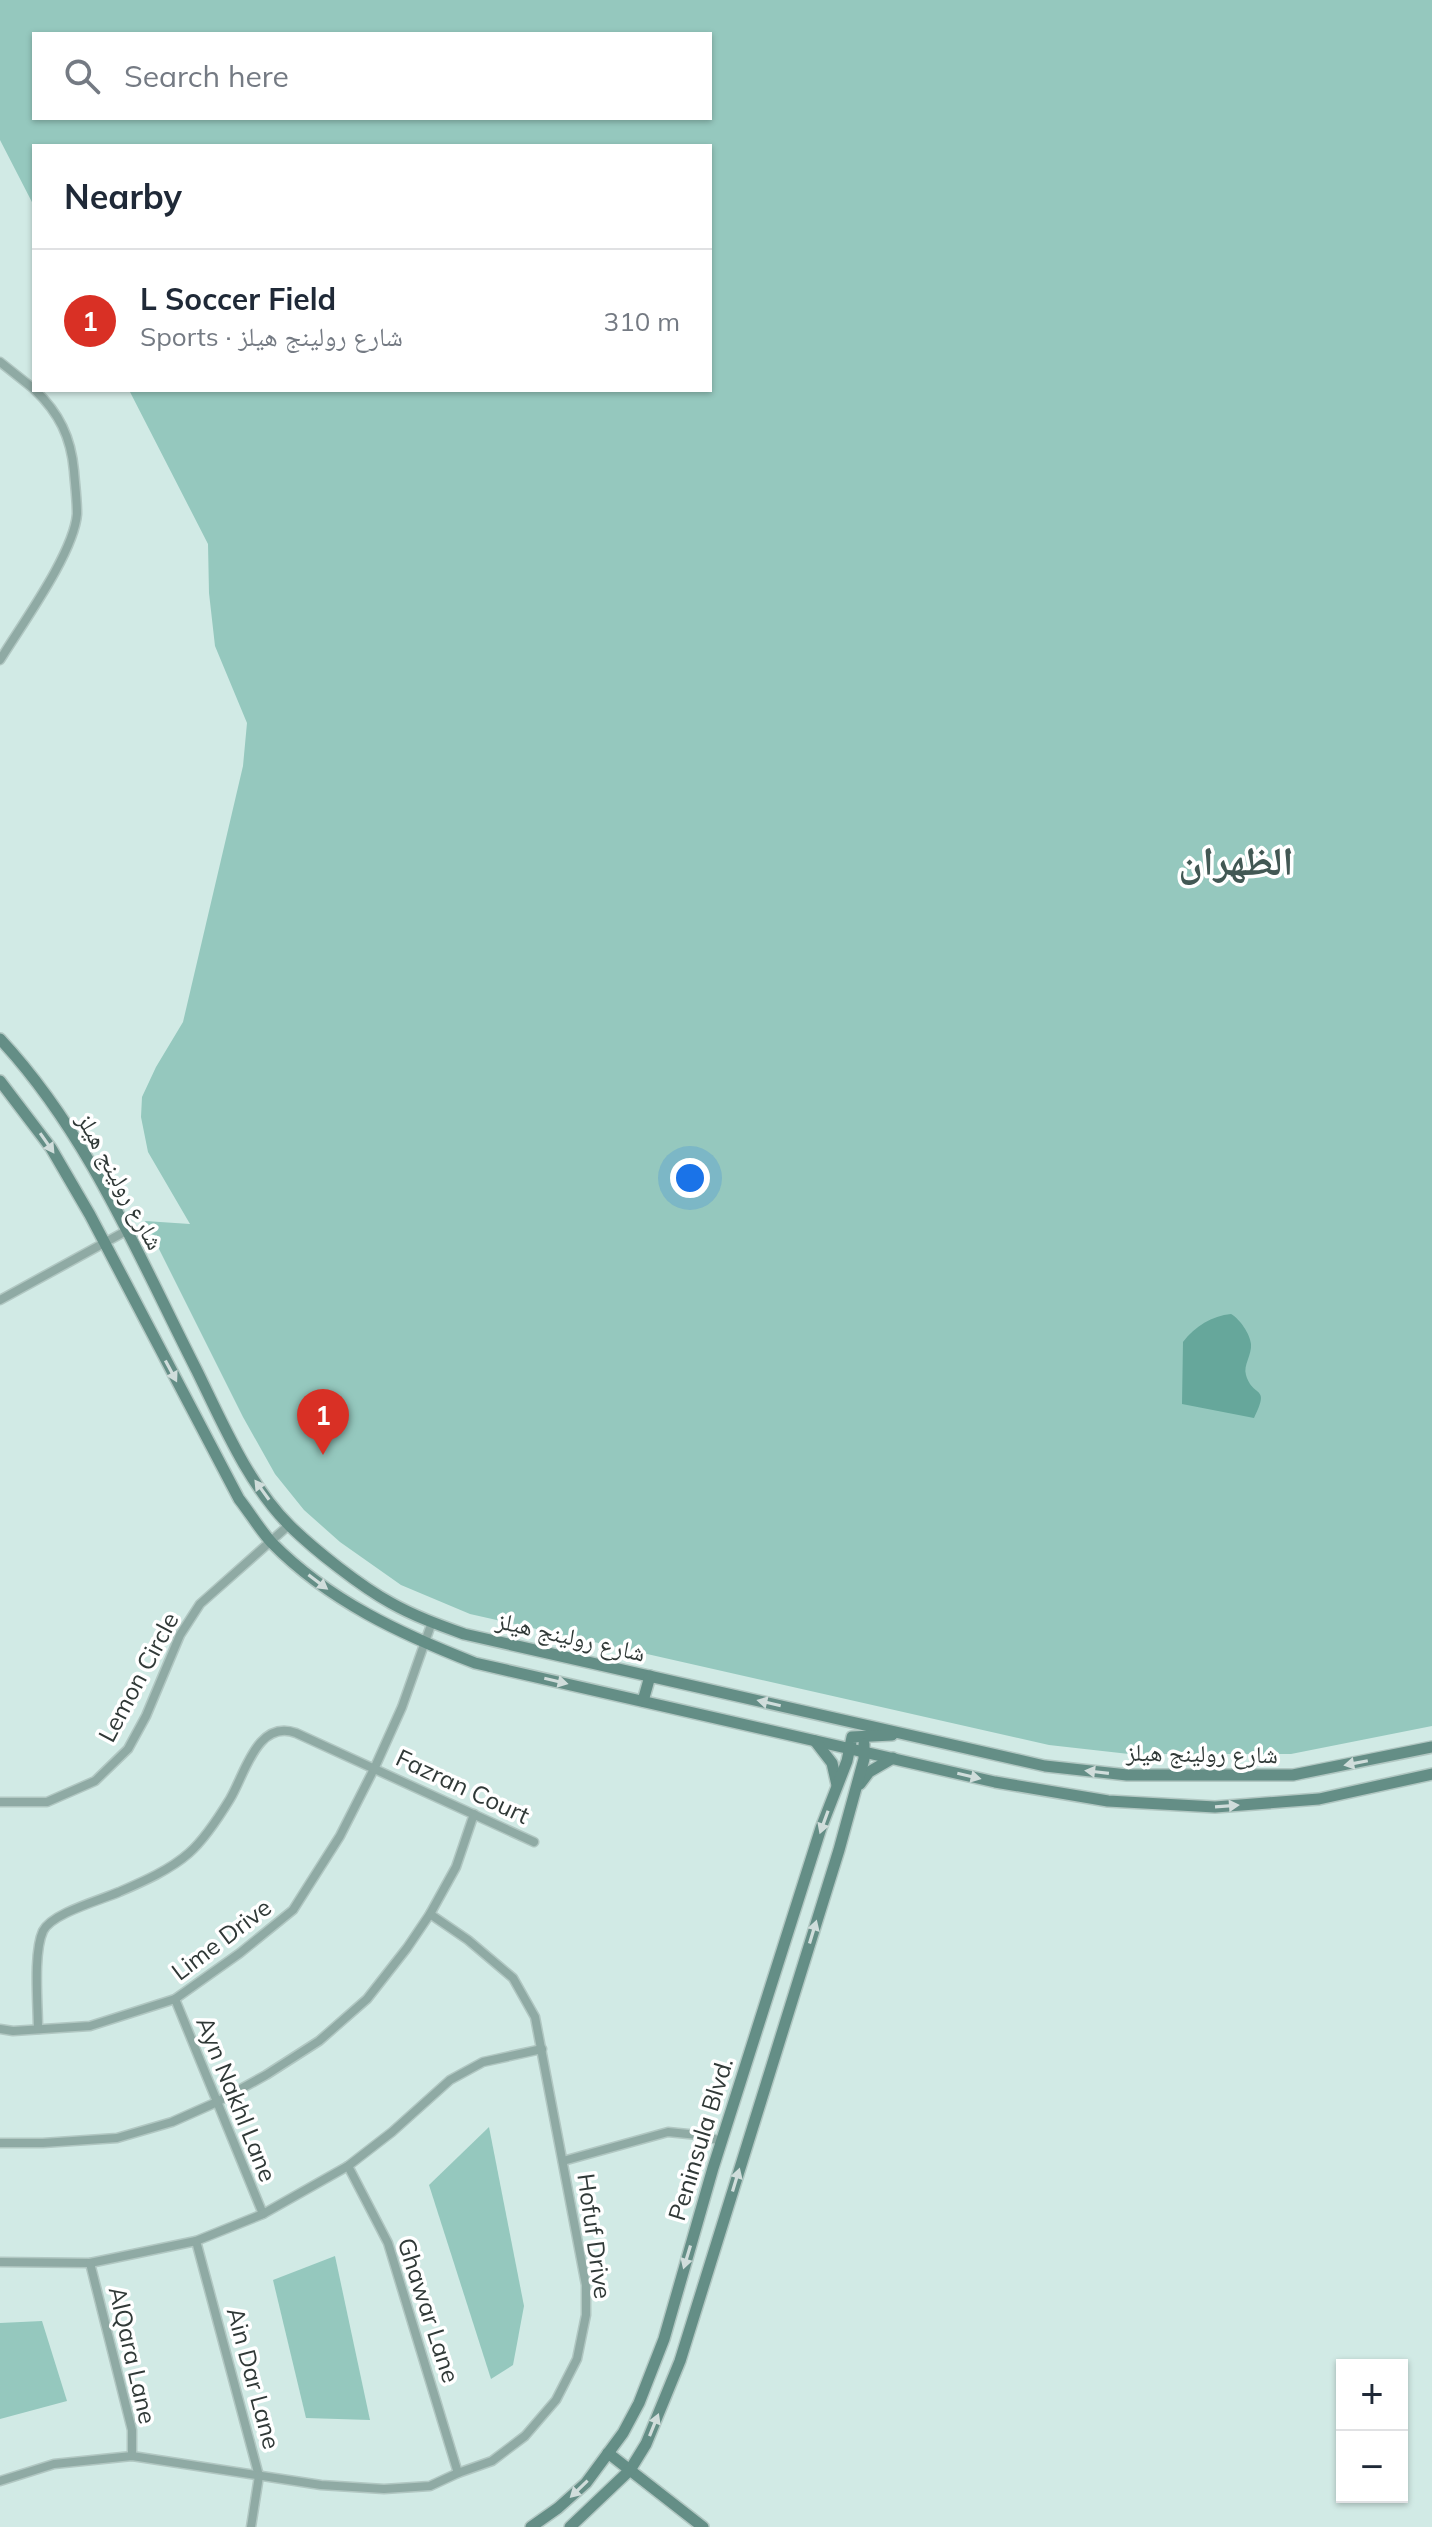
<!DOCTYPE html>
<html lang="en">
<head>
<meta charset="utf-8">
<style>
	:root { --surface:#fff; --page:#f6f6f7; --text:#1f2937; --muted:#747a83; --line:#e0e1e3; --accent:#d93025 }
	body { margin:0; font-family:Mulish,"Noto Naskh Arabic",sans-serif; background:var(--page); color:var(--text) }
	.controls { position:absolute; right:24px; bottom:24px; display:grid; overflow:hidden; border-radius:0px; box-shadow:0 2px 6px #0004 }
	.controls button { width:72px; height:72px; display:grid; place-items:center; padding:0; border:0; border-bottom:2px solid var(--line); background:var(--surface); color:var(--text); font:40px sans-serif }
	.you { position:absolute; left:690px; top:1178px; width:28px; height:28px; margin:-20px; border:6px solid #fff; border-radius:50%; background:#1a73e8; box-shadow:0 0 0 12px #1a73e833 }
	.badge { display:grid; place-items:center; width:52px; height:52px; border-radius:50%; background:var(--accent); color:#fff; font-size:26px; font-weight:700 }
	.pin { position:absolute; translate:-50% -66px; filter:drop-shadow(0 2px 4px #0008) }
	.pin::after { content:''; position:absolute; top:42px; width:28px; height:24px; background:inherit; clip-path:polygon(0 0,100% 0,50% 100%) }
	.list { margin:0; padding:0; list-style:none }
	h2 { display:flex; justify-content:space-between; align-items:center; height:104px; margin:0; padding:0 32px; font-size:34px }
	h2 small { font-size:26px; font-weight:400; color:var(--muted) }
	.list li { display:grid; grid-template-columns:52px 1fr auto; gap:24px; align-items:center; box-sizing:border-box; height:144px; padding:0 32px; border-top:2px solid var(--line) }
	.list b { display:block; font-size:30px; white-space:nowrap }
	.list p { margin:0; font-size:26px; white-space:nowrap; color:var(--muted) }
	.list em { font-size:26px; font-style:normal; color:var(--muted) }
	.icon { flex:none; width:44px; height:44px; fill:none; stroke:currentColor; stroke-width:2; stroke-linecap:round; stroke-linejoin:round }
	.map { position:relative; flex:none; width:1432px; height:2527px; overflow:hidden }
	.search { position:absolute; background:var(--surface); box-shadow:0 2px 6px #0004; left:32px; top:32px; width:680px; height:88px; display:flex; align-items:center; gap:20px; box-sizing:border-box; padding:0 28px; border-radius:0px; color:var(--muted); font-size:30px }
	.panel { position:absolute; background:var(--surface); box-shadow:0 2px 6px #0004; left:32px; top:144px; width:680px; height:248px; border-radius:0px }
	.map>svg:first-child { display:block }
	.green { fill:#95c8be; fill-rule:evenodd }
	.water { fill:#66a79b }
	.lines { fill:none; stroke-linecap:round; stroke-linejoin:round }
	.minor-casing { stroke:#b1c7c2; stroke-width:11 }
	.secondary-casing { stroke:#b1c7c2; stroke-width:14 }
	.minor { stroke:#8faaa4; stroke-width:8 }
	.secondary { stroke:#648e86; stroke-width:11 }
	.oneway { fill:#d0dddb }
	.labels { text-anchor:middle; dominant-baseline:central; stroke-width:7; stroke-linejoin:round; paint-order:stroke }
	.street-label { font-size:24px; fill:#303937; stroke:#fff }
	.town-label { font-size:40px; font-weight:bold; fill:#425854; stroke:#fff }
</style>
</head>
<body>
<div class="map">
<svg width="1432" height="2527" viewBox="0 0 1432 2527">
	<rect width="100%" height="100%" fill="#d1eae5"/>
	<g class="green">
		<path d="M0,0H1432V1726L1291,1754H1129L1049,1745L470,1614L401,1585L340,1542L304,1510L275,1474L243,1417L145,1221L190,1224L148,1152L141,1117L142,1097L156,1067L183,1022L243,766L247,723L215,646L209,593L208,544L129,390H710V146H34V206L0,140ZM34,34H710V118H34Z"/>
		<polygon points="489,2127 524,2306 513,2365 491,2379 429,2185"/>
		<polygon points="335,2256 370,2420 306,2418 273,2280"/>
		<polygon points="42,2321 67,2401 0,2419 0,2323"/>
	</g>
	<path class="water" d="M1231,1314C1240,1319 1250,1334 1251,1344C1252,1355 1243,1365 1246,1375C1253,1399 1271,1384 1254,1418L1182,1404L1183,1342C1195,1326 1212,1316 1231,1314Z"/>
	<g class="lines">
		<g class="minor-casing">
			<g id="minor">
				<polyline points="0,362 34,389"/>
				<path d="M0,660C22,624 74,553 77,514C77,499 75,485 74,471C71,437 59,413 35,390"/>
				<polyline points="0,1300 126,1231"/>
				<polyline points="0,1802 47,1802 95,1781 128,1749 146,1716 180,1635 200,1604 289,1525"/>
				<polyline points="175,1999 263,2214"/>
				<polyline points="0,2029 13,2031 90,2026 175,1999 240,1953 293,1910 340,1836 375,1767 402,1707 432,1622"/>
				<path d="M38,2029C38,2004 33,1953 43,1931C52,1913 101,1900 119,1892C142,1882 170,1870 189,1853C205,1839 219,1817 230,1799C245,1774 257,1719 296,1733L534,1842"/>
				<polyline points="0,2143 43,2143 117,2138 172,2122 217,2102 266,2075 319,2041 367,1999 407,1948 430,1914 456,1867 474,1814"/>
				<polyline points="563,2161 668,2132 698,2135 722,2141"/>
				<polyline points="348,2166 388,2243 458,2473"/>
				<polyline points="196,2241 259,2476 251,2527"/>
				<polyline points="0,2262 90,2263 196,2241 263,2214 348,2166 392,2132 450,2080 483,2062 542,2049"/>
				<polyline points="90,2263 132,2430 132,2456"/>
				<polyline points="0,2481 54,2464 132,2456 321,2485 384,2489 430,2486 458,2473 492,2461 525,2436 556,2400 577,2359 586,2315 586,2285 535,2017 513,1978 468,1940 430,1914"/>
			</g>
		</g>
		<g class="secondary-casing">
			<g id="secondary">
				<path d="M0,1039C88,1133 139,1257 197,1371C223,1424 248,1484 290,1526C316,1551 360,1586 391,1603C414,1616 439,1625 464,1634L1045,1766L1127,1775H1293L1432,1747"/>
				<path d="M0,1081L51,1148L90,1215L239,1499C250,1513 260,1530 272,1543C329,1601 401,1634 475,1663L995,1782L1108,1801L1215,1807L1319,1799L1432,1774"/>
				<polyline points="643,1701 650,1676"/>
				<polyline points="815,1741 832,1763 837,1785"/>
				<polyline points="860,1784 869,1772 893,1758"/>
				<polyline points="608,2453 703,2527"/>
				<polyline points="531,2527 558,2508 586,2483 623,2433 639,2403 664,2339 713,2168 821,1828 847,1761 852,1737 892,1735"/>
				<polyline points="570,2527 630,2470 646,2444 680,2361 839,1850 864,1759 864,1744"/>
			</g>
		</g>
		<use href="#minor" class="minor"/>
		<use href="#secondary" class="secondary"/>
	</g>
	<defs><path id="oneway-solid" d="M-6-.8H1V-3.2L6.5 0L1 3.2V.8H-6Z" transform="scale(2)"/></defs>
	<g class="oneway">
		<use href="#oneway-solid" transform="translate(47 1143) rotate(55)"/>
		<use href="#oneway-solid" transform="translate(171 1371) rotate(62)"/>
		<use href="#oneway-solid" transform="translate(262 1490) rotate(-126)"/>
		<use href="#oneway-solid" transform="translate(318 1582) rotate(37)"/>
		<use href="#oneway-solid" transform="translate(556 1681) rotate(13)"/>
		<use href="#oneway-solid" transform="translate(769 1703) rotate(-167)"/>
		<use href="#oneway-solid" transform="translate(1356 1763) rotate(169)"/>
		<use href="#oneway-solid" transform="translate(1097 1772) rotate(-173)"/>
		<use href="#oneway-solid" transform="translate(969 1776) rotate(13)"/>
		<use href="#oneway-solid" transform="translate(1227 1806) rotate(-4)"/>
		<use href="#oneway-solid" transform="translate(824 1822) rotate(110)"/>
		<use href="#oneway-solid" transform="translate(813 1932) rotate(-73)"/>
		<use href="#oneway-solid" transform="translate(736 2180) rotate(-73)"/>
		<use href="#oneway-solid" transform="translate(687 2257) rotate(107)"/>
		<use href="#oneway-solid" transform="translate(654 2425) rotate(-68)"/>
		<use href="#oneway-solid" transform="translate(579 2489) rotate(136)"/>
	</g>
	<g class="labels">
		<g class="street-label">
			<text transform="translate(121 1181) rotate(61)">شارع رولينج هيلز</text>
			<text transform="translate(571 1636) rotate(13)">شارع رولينج هيلز</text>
			<text transform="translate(138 1677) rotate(-62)">Lemon Circle</text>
			<text transform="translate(1202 1753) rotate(1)">شارع رولينج هيلز</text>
			<text transform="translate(463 1786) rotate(25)">Fazran Court</text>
			<text transform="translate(221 1939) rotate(-37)">Lime Drive</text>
			<text transform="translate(237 2099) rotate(68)">Ayn Nakhl Lane</text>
			<text transform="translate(700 2139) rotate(-73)">Peninsula Blvd.</text>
			<text transform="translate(595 2236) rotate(82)">Hofuf Drive</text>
			<text transform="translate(429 2310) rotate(72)">Ghawar Lane</text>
			<text transform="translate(133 2355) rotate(77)">AlQara Lane</text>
			<text transform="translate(254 2378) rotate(75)">Ain Dar Lane</text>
		</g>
		<g class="town-label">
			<text x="1236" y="860">الظهران</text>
		</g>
	</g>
</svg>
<div class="controls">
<button>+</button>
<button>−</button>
</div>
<div class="you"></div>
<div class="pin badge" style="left:323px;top:1455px">1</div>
<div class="search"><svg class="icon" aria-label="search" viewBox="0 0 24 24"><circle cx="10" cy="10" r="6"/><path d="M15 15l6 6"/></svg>Search here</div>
<section class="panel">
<h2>Nearby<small></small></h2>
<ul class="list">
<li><span class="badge">1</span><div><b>L Soccer Field</b><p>Sports · شارع رولينج هيلز</p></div><em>310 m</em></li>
</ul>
</section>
</div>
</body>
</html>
